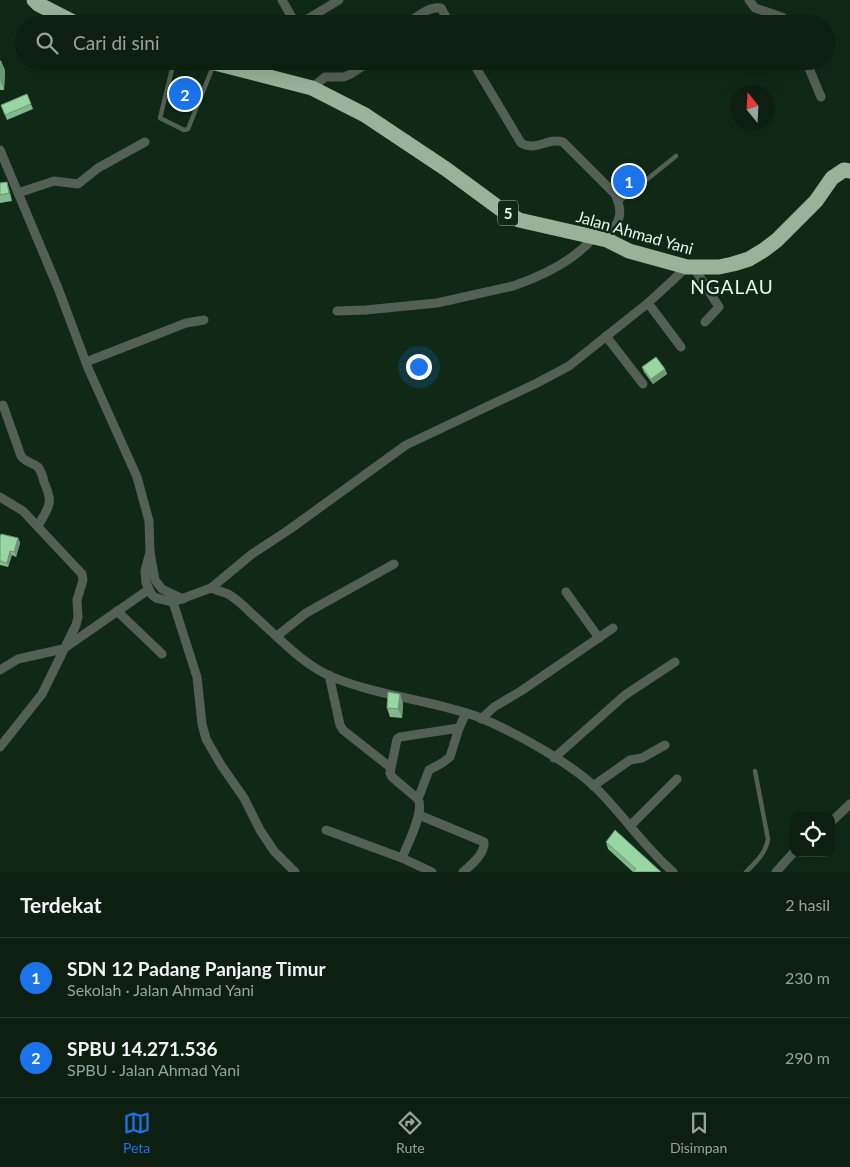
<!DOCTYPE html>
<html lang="id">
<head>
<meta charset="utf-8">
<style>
	:root { --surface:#0c1f10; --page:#152719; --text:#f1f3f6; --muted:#9aa29f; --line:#2c3d30; --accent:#1a73e8 }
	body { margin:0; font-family:Lato,sans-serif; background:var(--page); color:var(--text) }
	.controls { position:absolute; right:15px; bottom:15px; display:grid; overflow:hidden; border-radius:10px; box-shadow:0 5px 20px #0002 }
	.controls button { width:45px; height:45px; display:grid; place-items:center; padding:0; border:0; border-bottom:1px solid var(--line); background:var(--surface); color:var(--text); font:25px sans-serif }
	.compass { position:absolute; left:730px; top:85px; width:45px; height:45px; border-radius:50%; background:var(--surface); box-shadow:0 5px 20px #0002; rotate:342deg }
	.you { position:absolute; left:418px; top:366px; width:18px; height:18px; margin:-12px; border:4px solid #fff; border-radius:50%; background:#1a73e8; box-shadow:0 0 0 8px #1a73e833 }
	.badge { display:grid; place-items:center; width:32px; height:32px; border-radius:50%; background:var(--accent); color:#fff; font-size:16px; font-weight:700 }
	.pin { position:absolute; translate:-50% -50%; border:2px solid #fff; box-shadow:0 1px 5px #0006 }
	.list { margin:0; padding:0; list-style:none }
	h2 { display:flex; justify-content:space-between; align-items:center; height:65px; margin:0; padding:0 20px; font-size:21px }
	h2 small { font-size:16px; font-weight:400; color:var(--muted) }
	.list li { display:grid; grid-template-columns:32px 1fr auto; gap:15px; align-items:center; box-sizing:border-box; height:80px; padding:0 20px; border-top:1px solid var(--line) }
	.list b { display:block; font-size:19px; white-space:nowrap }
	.list p { margin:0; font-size:16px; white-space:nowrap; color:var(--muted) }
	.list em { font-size:16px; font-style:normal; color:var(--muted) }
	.icon { flex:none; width:28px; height:28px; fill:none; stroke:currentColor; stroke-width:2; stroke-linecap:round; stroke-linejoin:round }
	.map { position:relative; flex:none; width:850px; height:872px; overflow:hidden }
	.search { position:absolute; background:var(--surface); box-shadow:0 5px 20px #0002; left:15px; right:15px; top:15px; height:55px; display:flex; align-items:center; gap:12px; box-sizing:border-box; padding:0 18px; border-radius:28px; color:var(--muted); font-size:19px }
	.sheet { height:225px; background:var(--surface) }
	nav { display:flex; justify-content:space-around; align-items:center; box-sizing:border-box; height:70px; border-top:1px solid var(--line); background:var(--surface); font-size:14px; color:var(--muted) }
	nav a { display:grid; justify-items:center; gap:2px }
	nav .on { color:var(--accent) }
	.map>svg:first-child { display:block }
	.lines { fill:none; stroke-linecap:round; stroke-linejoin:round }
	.lane { stroke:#546056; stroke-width:4.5 }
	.street { stroke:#546056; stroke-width:9 }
	.highway { stroke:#97b49b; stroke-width:15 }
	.wall { fill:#83b88d }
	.shaded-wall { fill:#6a9673 }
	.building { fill:#98d6a4; stroke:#6a9673 }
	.labels { text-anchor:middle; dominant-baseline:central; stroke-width:5; stroke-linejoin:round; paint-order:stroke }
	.shield { fill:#102916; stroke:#a7b9aa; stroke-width:1 }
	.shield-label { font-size:15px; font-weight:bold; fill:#e8f7ea }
	.street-label { font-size:16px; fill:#e8f7ea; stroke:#102916 }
	.quarter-label { font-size:19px; letter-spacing:1px; fill:#e8f7ea; stroke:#102916 }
</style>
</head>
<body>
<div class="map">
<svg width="850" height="872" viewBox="0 0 850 872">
	<rect width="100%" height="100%" fill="#102916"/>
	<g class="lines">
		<g class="lane">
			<polyline points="174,61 160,118 184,130 188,129 214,64"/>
			<polyline points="619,202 676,156"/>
			<path d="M746,872C756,862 766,853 768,839L755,771"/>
		</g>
		<g class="street">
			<polyline points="282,0 294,21 301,23 339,0"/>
			<polyline points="749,0 755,8 782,17 788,24"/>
			<path d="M407,24C417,17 428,6 441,8L450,24"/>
			<path d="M472,61L521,143C536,152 548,137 563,142L615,194C625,216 618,222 607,240"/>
			<polyline points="806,61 821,97"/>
			<polyline points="312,88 325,77 343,77 349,75 363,66 367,61"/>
			<polyline points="0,150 58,288 88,368 137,477 149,521 150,552 155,580 162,589 183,599"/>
			<polyline points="18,193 54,181 78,184 98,168 145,142"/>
			<polyline points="694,268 719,307 705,322"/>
			<polyline points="648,303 681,347"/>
			<path d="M337,311L366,310L437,303L513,286C542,276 574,261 594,237"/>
			<polyline points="606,336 643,384"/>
			<polyline points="86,362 186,323 204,320"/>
			<path d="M3,405L21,456C26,463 32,462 38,467C41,471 43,477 44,482C54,504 49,506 38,526"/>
			<polyline points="0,497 23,511 82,574 83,580 77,600 78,617 76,625 42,694 0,747"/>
			<polyline points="150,552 145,571 146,583 152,595 156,598 173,602 211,588 252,554 290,529 406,445 537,383 569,366 648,303 687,267"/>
			<path d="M211,588C216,590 223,592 228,594C237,599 245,607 252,614C276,635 299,661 328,675C377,697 431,699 481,718C514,732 567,761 594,786C622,813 643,846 673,872"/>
			<polyline points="566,592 599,638"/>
			<polyline points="173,602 197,677 202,724 206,739 221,765 244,798 260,830 274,851 295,872"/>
			<polyline points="117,611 162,654"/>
			<polyline points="277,636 306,613 394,564"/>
			<polyline points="0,670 18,659 63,649 148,590"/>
			<polyline points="329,675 340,725 343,730 390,767"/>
			<polyline points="481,719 494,707 521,691 613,628"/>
			<polyline points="554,758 625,695 675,662"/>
			<polyline points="593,786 630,760 642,758 665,745"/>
			<polyline points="418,799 392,777 390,773 397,739 400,737 459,728"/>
			<path d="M419,815L484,842C485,854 471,865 463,872"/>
			<polyline points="831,822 850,804"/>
			<polyline points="630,826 677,779"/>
			<polyline points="326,830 402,858 432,872"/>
			<path d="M402,858C407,845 425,811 418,799L429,770L442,763L450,757L459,728L466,713"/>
			<polyline points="776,872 794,852"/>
		</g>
		<g class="highway">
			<polyline points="34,0 38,4 77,24"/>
			<polyline points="207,61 312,88 365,115 446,169 499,208 519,220 607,240 629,251 687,267 719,267 733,264 749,259 764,250 777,240 816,201 832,178 844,170 850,171"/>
		</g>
	</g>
	<g class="wall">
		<polygon points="0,61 5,70 4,90 0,90"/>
		<polygon points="31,104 33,109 7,120 1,105"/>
		<polygon points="0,183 9,189 12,201 0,203"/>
		<polygon points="642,367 665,369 667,374 653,384 644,372"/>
		<polygon points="0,537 18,538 20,543 16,557 12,555 8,567 0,565"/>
		<polygon points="400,694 403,704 402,718 390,717 387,708"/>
		<polygon points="606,842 661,872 633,872 608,849"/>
	</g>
	<g class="shaded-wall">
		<polygon points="1,61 5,70 4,90 0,80"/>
		<polygon points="7,182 9,189 12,201 9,193"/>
		<polygon points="665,369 667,374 653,384 651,379"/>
		<polygon points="18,538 20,543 16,557 14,552"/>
		<polygon points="10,551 12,555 8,567 7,563"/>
		<polygon points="400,694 403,704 402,718 398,709"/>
	</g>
	<g class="building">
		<polygon points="0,61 1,61 0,80"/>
		<polygon points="27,94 31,104 5,115 1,105"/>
		<polygon points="7,182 9,193 0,195 0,183"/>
		<polygon points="656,357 665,369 651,379 642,367"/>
		<polygon points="1,534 18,538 14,552 10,551 7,563 0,561 0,537"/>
		<polygon points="388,692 400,694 398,709 387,708"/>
		<polygon points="615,830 661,872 633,872 636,869 606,842"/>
	</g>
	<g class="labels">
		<rect class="shield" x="498" y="200.5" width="20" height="25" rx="4"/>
		<g class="shield-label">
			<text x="508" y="213">5</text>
		</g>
		<g class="street-label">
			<text transform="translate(635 232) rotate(16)">Jalan Ahmad Yani</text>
		</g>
		<g class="quarter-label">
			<text x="732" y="286">NGALAU</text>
		</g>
	</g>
</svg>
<div class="controls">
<button><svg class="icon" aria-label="locate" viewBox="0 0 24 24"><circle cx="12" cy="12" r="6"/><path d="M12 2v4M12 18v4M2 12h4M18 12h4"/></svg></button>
</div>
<svg class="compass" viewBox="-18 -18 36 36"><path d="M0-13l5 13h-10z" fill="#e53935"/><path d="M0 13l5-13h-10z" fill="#9aa29f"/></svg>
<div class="you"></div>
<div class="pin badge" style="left:629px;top:181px">1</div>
<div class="pin badge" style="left:185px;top:94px">2</div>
<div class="search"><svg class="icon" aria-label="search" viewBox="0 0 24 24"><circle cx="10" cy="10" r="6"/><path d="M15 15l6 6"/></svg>Cari di sini</div>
</div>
<section class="sheet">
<h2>Terdekat<small>2 hasil</small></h2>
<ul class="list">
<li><span class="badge">1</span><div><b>SDN 12 Padang Panjang Timur</b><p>Sekolah · Jalan Ahmad Yani</p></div><em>230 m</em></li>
<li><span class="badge">2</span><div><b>SPBU 14.271.536</b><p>SPBU · Jalan Ahmad Yani</p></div><em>290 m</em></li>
</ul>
</section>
<nav>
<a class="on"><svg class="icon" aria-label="map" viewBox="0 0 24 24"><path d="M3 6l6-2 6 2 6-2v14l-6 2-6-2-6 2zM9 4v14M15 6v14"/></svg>Peta</a>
<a><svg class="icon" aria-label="directions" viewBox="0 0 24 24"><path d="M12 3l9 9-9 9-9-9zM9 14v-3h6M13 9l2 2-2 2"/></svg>Rute</a>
<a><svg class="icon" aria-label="saved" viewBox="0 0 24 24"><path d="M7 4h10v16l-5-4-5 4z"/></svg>Disimpan</a>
</nav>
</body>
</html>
